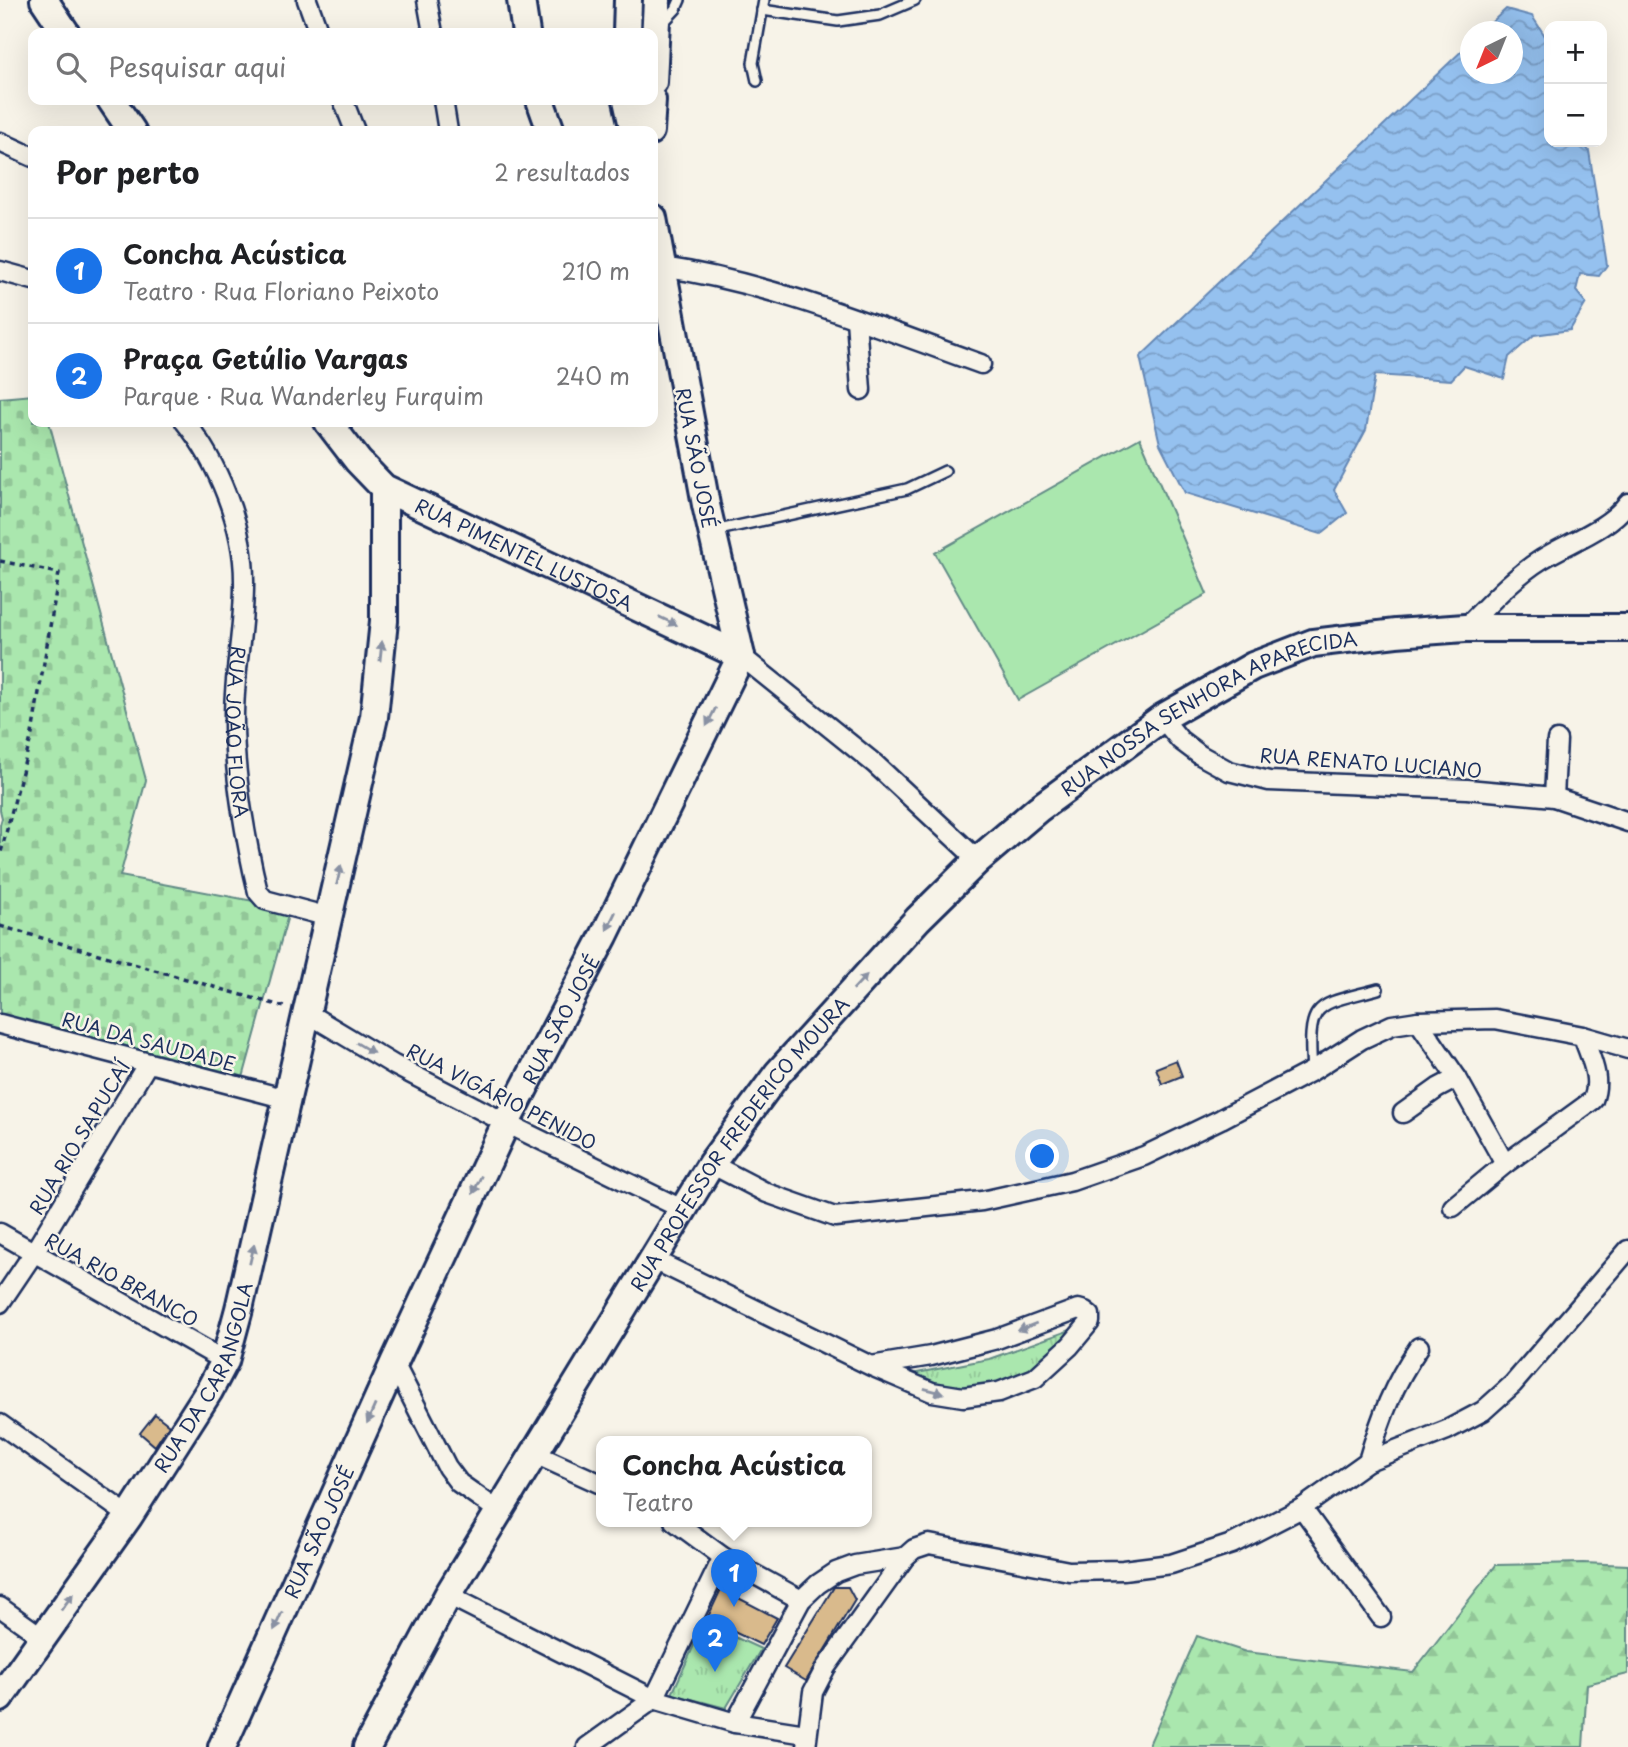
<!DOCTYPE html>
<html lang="pt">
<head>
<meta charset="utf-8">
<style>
	:root { --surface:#fff; --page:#f2f2f2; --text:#202124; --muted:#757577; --line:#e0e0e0; --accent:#1a73e8 }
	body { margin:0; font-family:"Playpen Sans",sans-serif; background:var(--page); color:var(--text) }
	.controls { position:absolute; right:21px; top:21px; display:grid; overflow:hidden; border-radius:14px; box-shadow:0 7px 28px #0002 }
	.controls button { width:63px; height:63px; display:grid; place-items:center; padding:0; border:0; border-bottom:2px solid var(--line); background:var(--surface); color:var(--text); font:35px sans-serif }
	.compass { position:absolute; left:1460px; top:21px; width:63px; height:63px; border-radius:50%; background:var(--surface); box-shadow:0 7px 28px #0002; rotate:223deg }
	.you { position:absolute; left:1043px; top:1157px; width:24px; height:24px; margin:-18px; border:5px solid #fff; border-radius:50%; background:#1a73e8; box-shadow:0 0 0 10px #1a73e833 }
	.badge { display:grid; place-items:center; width:46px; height:46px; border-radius:50%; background:var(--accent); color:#fff; font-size:23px; font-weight:700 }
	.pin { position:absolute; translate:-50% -58px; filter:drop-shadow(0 2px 4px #0008) }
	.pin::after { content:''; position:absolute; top:37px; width:24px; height:21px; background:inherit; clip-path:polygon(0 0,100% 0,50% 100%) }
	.popup { position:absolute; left:596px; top:1436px; width:276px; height:91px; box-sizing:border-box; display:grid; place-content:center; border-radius:14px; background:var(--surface); filter:drop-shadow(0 2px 5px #0005); font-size:23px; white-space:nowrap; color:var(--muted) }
	.popup b { font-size:26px; color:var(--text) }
	.popup::after { content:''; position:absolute; left:50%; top:100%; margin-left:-14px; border:14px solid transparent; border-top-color:var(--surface) }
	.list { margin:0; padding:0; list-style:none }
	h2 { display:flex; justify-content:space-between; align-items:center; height:91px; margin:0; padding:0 28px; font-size:30px }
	h2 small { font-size:23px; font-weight:400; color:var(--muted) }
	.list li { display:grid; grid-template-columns:46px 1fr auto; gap:21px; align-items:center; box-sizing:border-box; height:105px; padding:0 28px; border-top:2px solid var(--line) }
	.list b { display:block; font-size:26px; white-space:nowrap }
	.list p { margin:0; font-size:23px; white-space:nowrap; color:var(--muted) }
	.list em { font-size:23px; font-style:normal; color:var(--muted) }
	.icon { flex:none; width:38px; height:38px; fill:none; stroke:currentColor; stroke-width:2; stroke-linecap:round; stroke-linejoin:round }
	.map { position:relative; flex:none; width:1628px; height:1747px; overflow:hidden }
	.search { position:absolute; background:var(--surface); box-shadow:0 7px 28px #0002; left:28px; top:28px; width:630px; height:77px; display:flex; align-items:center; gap:18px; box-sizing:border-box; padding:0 24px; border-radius:14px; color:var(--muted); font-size:26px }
	.panel { position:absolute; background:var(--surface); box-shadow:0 7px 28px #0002; left:28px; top:126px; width:630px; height:301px; border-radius:14px }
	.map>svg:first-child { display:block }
	.forest { fill:url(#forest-firs); stroke:#628b86; stroke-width:2 }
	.cemetery { fill:url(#cemetery-stones); stroke:#628b86; stroke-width:2 }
	.park { fill:url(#park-tufts); stroke:#628b86; stroke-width:2 }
	.pitch { fill:#aae7ae; stroke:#628b86; stroke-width:2 }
	.water { fill:url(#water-waves); stroke:#6487b5; stroke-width:2 }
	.building { fill:#d9ba8c; stroke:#1b2f5e; stroke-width:2 }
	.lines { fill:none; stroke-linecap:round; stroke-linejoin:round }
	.lane-casing { stroke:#1b2f5e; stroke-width:14 }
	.street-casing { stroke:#1b2f5e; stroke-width:23 }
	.secondary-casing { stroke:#1b2f5e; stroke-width:32 }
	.path { stroke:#1b2f5e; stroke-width:3.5; stroke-dasharray:5 5; stroke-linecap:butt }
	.lane { stroke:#f7f3e8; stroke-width:9 }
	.street { stroke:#f7f3e8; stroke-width:18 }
	.secondary { stroke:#f7f3e8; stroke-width:26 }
	.oneway { fill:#8991a3 }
	.labels { text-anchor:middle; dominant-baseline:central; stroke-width:5; stroke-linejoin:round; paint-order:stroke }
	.street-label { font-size:19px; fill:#1b2f5e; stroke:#f7f3e8 }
</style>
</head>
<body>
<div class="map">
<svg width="1628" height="1747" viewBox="0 0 1628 1747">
	<defs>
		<pattern id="forest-firs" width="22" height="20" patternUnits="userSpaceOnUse" patternTransform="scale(1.75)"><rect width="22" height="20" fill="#aae7ae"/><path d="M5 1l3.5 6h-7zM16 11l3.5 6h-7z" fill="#92c698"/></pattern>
		<pattern id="cemetery-stones" width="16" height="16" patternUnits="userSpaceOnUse" patternTransform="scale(1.75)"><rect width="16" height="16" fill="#aae7ae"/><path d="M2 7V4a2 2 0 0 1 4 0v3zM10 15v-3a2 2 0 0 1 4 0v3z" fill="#92c698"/></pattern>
		<pattern id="park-tufts" width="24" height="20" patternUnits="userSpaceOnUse" patternTransform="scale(1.75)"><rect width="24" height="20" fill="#aae7ae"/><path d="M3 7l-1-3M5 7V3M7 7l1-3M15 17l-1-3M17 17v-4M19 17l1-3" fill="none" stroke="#92c698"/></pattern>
		<pattern id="water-waves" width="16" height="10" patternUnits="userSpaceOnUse" patternTransform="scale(1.75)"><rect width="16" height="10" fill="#95c1ef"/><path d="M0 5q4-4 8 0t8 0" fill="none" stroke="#799dc5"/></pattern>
	</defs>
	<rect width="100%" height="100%" fill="#f7f3e8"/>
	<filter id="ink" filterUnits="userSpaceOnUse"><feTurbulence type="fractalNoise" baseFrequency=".0143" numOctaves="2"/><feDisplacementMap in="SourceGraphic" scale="14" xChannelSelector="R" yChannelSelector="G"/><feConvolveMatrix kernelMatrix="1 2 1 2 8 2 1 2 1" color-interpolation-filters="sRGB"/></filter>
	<g filter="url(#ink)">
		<polygon class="forest" points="1583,1563 1628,1565 1628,1674 1587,1684 1583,1747 1148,1747 1197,1636 1246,1652 1413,1672 1496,1565"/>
		<polygon class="cemetery" points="33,395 33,422 49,422 146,780 120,876 290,908 241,1085 0,1020 0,825 2,818 0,810 0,398"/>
		<g class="park">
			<polygon points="1079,1327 1036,1372 1005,1386 956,1395 912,1374 989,1359"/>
			<polygon points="704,1623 761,1649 726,1708 672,1694"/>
		</g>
		<polygon class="pitch" points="1140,438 1207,594 1018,700 935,553"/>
		<polygon class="water" points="1506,9 1532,16 1549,42 1549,142 1582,142 1589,151 1607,265 1599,276 1580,274 1576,291 1586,303 1570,330 1534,335 1509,357 1504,379 1464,366 1451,380 1375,375 1366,430 1334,490 1347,513 1321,534 1185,493 1160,444 1140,357 1470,43 1470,74 1512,74 1512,32 1482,31"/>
		<g class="building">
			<polygon points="1176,1060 1182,1076 1162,1084 1156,1068"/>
			<polygon points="155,1414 169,1425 155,1446 140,1433"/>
			<polygon points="834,1587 848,1587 855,1600 806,1681 784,1668"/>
			<polygon points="721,1589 777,1618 761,1645 707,1619"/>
		</g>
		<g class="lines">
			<g class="lane-casing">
				<g id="lane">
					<polyline points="762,10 838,21 880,15 915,0"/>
					<polyline points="662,24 676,9 680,0"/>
					<polyline points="757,81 753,63 764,0"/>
					<polyline points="714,531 907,489 945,471"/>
					<path d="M1312,1071C1307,1000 1315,1006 1378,989"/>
				</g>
			</g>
			<g class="street-casing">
				<g id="street">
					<polyline points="307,0 319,33"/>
					<polyline points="427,0 433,33"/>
					<polyline points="343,100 355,131"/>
					<polyline points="443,100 448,131"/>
					<polyline points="0,142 33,157"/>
					<path d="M662,267C772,283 877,327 981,364"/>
					<polyline points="0,271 33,280"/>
					<polyline points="856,319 861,390"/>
					<path id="s1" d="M185,422C218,462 244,527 244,580C245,627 233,675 234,723C234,774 246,843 258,892L265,900L329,917"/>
					<path d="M1465,628C1489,604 1513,577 1542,559C1571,541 1607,530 1628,503"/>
					<polyline points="741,656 875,764 978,860"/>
					<polyline points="1162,718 1180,740 1200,755 1229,771 1269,781 1467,789 1554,797 1628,822"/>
					<polyline points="1554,797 1557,740"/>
					<polyline points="307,1013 394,1065 506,1123 682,1209"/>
					<polyline points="1418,1021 1457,1078 1505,1164"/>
					<polyline points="0,1024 287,1099"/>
					<polyline points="1403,1113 1438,1088 1457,1078"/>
					<polyline points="711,1164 767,1193 835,1217 982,1201 1072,1181 1144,1156 1221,1119 1312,1071 1362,1039 1392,1025 1418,1021 1495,1019 1583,1036 1628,1049"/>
					<path d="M1453,1207L1505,1164L1593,1100C1602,1077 1590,1058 1583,1036"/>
					<polyline points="0,1233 225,1361"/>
					<polyline points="654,1260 871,1366 932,1392 963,1397 999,1392 1035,1378 1070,1346 1090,1322 1090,1315 1085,1311 1078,1309 997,1339 931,1356 871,1366"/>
					<polyline points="0,1303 33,1254 148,1063"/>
					<polyline points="394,1363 447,1467 459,1483 500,1512"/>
					<polyline points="0,1424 129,1516"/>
					<polyline points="535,1454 601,1484"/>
					<path d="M1368,1461C1381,1417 1393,1385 1419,1347"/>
					<polyline points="1302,1508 1381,1617"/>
					<polyline points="674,1521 723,1557 801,1600"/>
					<polyline points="448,1595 654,1699 735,1723 806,1734"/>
					<polyline points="0,1607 42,1637"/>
					<polyline points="735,1723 801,1600 818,1584 836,1572 855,1565 905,1557"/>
					<polyline points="587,1747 654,1699 723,1557"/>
					<polyline points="806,1747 813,1692 826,1667 905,1557 914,1549 929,1544 1069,1571 1123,1570 1171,1564 1232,1544 1302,1508 1368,1461 1447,1430 1483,1411 1513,1384 1628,1250"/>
				</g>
			</g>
			<g class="secondary-casing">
				<g id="secondary">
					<polyline points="44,0 66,33"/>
					<polyline points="521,0 526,33"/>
					<polyline points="627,33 628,0"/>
					<polyline points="653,82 657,0"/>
					<polyline points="111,100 132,131"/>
					<polyline points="540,100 551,131"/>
					<polyline points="627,100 634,131"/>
					<polyline points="650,131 652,100"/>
					<path id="s2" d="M328,422L358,461L384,488L741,656"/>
					<path id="s3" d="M0,1698L129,1516L209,1391L225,1361L239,1309L374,717L384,621V488"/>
					<path id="s4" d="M222,1747L394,1363L506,1123L604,936L741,656L706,505L653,218"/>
					<path id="s5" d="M367,1747L448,1595L711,1164L778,1073L918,919L978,860L1038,809L1162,718L1253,666L1313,643L1396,633L1465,628H1628"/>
				</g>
			</g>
			<g class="path">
				<polyline points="0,561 59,573 32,734 0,856"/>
				<polyline points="0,926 288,1008"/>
			</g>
			<use href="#lane" class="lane"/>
			<use href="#street" class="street"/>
			<use href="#secondary" class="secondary"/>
		</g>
		<defs><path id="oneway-solid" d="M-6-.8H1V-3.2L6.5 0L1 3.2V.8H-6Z" transform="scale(1.75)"/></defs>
		<g class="oneway">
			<use href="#oneway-solid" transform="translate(668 621) rotate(25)"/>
			<use href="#oneway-solid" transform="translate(381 651) rotate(-84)"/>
			<use href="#oneway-solid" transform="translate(711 717) rotate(117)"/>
			<use href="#oneway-solid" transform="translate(339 875) rotate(-77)"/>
			<use href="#oneway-solid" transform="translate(611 921) rotate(116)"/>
			<use href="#oneway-solid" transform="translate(860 982) rotate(-47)"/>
			<use href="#oneway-solid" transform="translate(365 1048) rotate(31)"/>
			<use href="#oneway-solid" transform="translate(477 1185) rotate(115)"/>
			<use href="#oneway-solid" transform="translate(252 1254) rotate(-77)"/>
			<use href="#oneway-solid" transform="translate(1027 1327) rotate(158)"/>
			<use href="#oneway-solid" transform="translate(934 1391) rotate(15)"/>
			<use href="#oneway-solid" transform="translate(371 1414) rotate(114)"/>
			<use href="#oneway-solid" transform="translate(67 1602) rotate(-54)"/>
			<use href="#oneway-solid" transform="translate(278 1621) rotate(114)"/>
		</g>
	</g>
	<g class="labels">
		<g class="street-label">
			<text transform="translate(697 458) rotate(79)">RUA SÃO JOSÉ</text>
			<text stroke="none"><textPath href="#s2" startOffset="242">RUA PIMENTEL LUSTOSA</textPath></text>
			<text stroke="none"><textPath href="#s5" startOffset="1360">RUA NOSSA SENHORA APARECIDA</textPath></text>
			<text stroke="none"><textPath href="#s1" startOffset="324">RUA JOÃO FLORA</textPath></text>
			<text transform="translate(1371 762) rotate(4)">RUA RENATO LUCIANO</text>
			<text stroke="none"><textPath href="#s4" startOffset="803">RUA SÃO JOSÉ</textPath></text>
			<text transform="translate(149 1041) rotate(15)">RUA DA SAUDADE</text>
			<text transform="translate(502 1096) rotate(27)">RUA VIGÁRIO PENIDO</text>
			<text transform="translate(79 1137) rotate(-59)">RUA RIO SAPUCAÍ</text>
			<text stroke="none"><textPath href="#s5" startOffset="710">RUA PROFESSOR FREDERICO MOURA</textPath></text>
			<text transform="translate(122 1279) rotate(29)">RUA RIO BRANCO</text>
			<text stroke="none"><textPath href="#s3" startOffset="382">RUA DA CARANGOLA</textPath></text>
			<text stroke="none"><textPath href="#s4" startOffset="236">RUA SÃO JOSÉ</textPath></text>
		</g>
	</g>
</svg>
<div class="controls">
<button>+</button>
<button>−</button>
</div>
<svg class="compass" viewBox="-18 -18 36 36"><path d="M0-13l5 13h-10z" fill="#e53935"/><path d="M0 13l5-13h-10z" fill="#757577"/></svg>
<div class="you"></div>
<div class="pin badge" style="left:734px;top:1607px">1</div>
<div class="popup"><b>Concha Acústica</b>Teatro</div>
<div class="pin badge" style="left:715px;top:1672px">2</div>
<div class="search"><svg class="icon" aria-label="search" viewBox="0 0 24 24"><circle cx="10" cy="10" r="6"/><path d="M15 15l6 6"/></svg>Pesquisar aqui</div>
<section class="panel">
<h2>Por perto<small>2 resultados</small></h2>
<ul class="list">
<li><span class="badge">1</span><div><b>Concha Acústica</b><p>Teatro · Rua Floriano Peixoto</p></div><em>210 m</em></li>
<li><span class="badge">2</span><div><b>Praça Getúlio Vargas</b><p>Parque · Rua Wanderley Furquim</p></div><em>240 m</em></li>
</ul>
</section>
</div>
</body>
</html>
